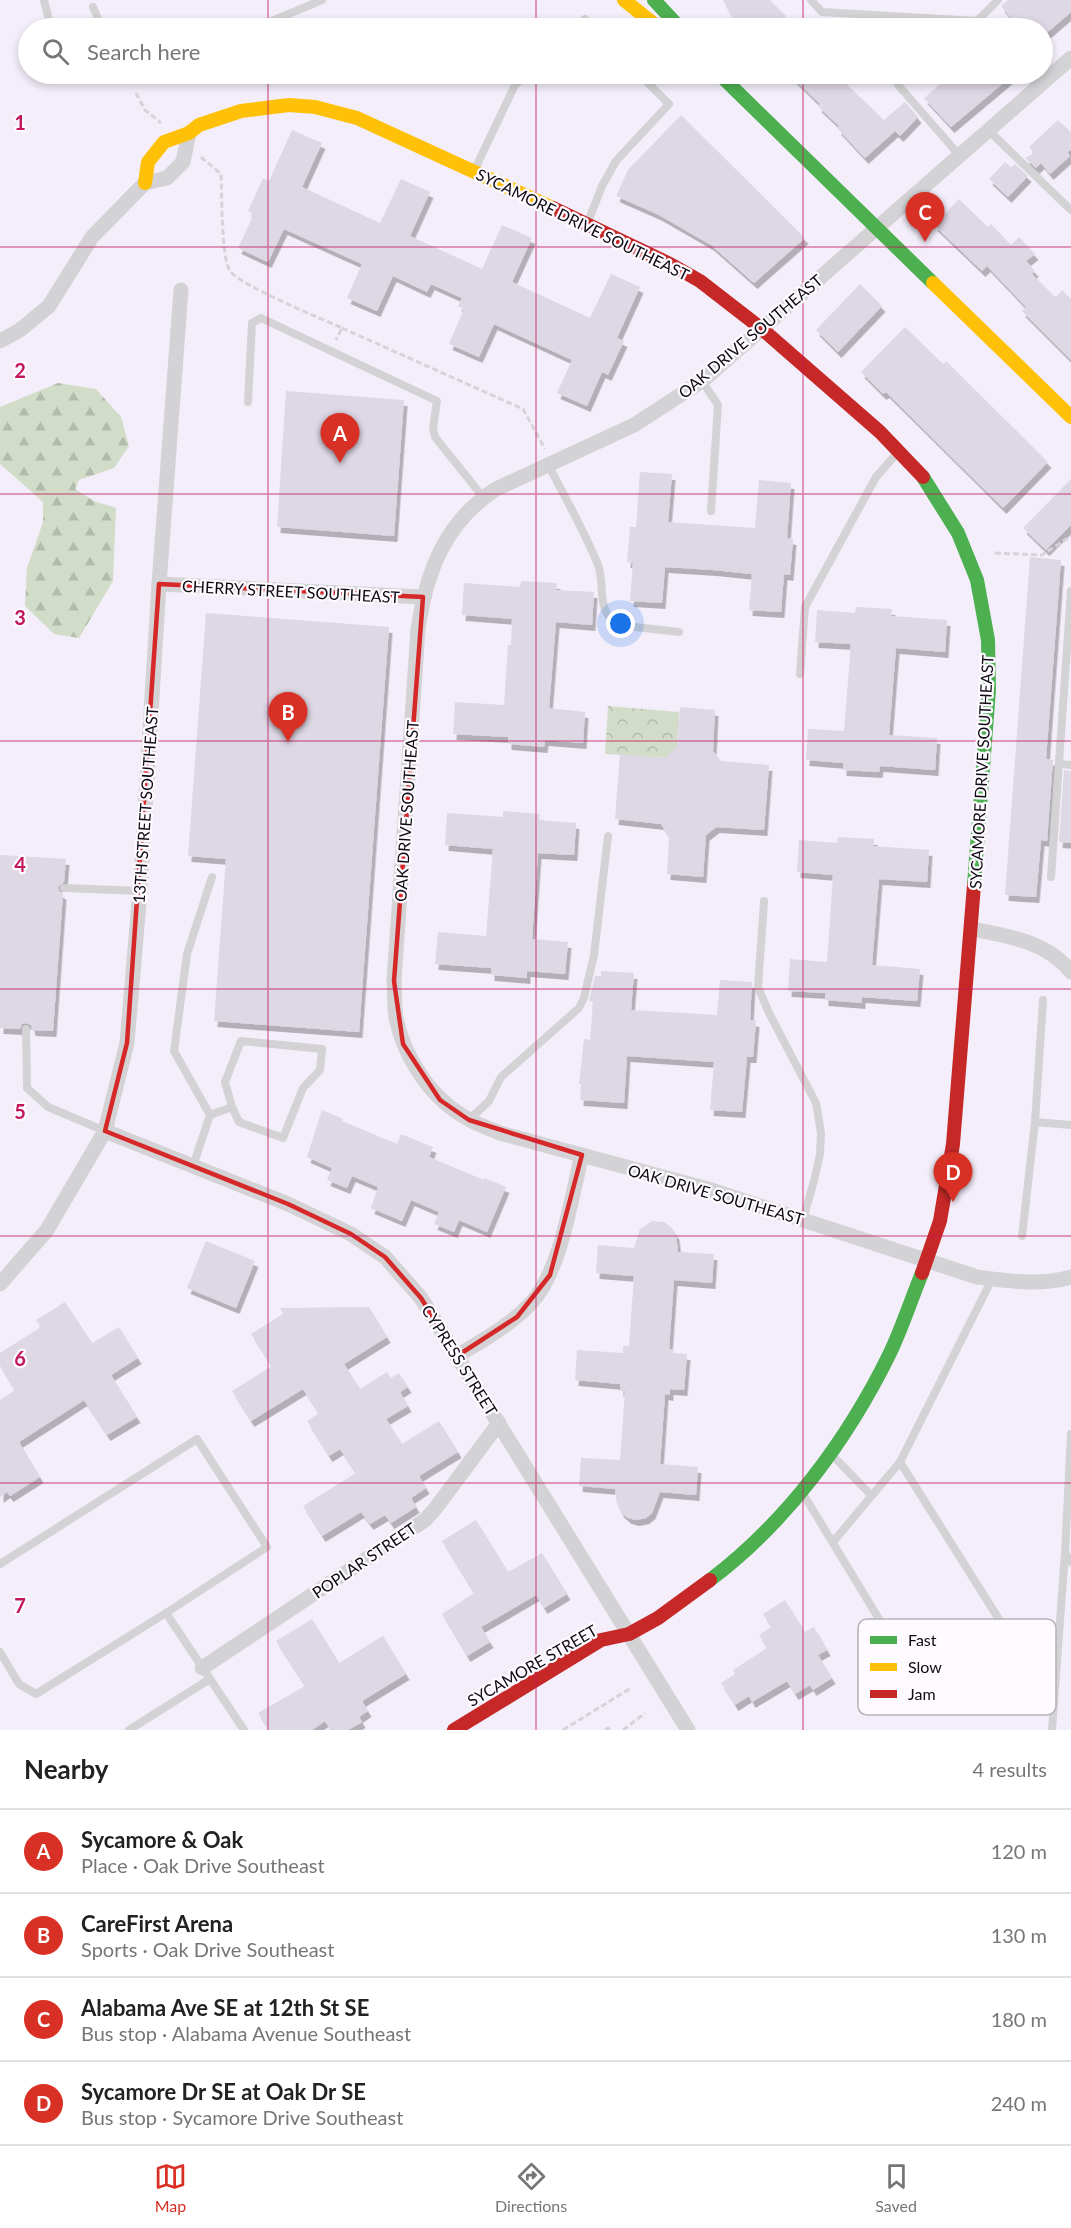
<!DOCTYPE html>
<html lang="en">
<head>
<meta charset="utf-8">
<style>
	:root { --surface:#fff; --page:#f2f2f2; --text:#222; --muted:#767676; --line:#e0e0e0; --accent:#d93025 }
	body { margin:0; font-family:Lato,sans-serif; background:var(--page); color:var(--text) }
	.you { position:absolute; left:621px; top:624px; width:21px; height:21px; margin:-15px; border:4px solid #fff; border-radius:50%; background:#1a73e8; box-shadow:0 0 0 9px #1a73e833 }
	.badge { display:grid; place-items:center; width:39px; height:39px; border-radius:50%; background:var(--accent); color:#fff; font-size:20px; font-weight:700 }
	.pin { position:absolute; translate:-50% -50px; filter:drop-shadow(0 2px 3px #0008) }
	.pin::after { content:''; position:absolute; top:32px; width:21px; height:18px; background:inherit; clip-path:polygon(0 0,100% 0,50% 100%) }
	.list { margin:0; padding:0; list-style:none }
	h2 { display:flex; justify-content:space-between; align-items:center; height:78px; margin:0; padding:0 24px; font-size:26px }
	h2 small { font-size:20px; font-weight:400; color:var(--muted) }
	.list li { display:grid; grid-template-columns:39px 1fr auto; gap:18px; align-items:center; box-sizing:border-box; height:84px; padding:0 24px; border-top:2px solid var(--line) }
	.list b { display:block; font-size:22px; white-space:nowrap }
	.list p { margin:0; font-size:20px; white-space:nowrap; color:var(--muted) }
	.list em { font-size:20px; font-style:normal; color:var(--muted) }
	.icon { flex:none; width:33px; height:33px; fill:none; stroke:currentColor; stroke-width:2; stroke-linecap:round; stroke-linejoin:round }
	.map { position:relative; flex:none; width:1071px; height:1730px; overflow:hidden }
	.search { position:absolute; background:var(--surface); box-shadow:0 3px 9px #0003; left:18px; right:18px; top:18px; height:66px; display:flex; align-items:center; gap:15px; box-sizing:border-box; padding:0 21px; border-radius:33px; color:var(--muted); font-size:22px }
	.sheet { height:414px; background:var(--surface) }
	nav { display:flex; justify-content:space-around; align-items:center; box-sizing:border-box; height:84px; border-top:2px solid var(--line); background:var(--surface); font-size:16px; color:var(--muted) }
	nav a { display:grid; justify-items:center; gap:3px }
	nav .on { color:var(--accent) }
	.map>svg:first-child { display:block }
	.forest { fill:url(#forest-firs) }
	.park { fill:url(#park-crowns) }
	.building { fill:#ded7e4; filter:url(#shadow) }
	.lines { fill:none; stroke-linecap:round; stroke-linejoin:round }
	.path { stroke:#d6d4d8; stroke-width:3; stroke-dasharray:6 3; stroke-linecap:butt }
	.lane { stroke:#d3d2d5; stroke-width:8 }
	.street { stroke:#d3d2d5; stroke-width:15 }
	.fast { stroke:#4caf50; stroke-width:14 }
	.slow { stroke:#ffc107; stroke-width:14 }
	.jam { stroke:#c62828; stroke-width:14 }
	.marked { fill:none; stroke:#d62828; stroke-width:4.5; stroke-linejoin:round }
	.grid { fill:none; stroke:#c2185b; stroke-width:1.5; stroke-opacity:0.55 }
	.labels { text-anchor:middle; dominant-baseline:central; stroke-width:4.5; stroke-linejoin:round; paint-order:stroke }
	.street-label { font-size:16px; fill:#0d0a11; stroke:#fdfbff }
	.key { fill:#fdfbff; stroke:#b5b3b8; stroke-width:1.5 }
	.key-label { font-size:16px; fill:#0d0a11 }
	.grid-label { font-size:20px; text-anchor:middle; font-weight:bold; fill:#c2185b; stroke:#fdfbff; stroke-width:4.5; stroke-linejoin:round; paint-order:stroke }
</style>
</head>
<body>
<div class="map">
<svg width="1071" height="1730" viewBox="0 0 1071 1730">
	<defs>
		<pattern id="forest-firs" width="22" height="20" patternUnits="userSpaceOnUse" patternTransform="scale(1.5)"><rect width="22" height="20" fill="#d1ddc9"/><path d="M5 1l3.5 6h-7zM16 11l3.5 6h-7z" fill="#b2bcac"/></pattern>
		<pattern id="park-crowns" width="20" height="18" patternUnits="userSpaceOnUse" patternTransform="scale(1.5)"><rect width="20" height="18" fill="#d1ddc9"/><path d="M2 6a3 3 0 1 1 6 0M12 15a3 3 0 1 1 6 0" fill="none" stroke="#b2bcac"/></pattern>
		<filter id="shadow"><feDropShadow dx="3.5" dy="6" stdDeviation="0" flood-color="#0004"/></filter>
	</defs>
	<rect width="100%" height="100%" fill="#f4eefa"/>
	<polygon class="forest" points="58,383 96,389 121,417 129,446 114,468 79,480 75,489 94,501 116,508 113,581 79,638 54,634 25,606 27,568 43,522 43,502 0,464 0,407"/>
	<polygon class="park" points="608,706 679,712 677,747 667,758 605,754"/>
	<g class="building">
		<polygon points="723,0 770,0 786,16 774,28 737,28"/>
		<polygon points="1008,0 1071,0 1071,12 1042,37 1042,28 1019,28 1001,6"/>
		<polygon points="789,74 836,74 884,120 905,102 918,117 900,136 895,131 865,158 838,129 839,126 818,106 820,104"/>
		<polygon points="952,74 1014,74 951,127 924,98"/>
		<polygon points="681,115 805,238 754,283 711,245 659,215 616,196 628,170"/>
		<polygon points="1058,120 1071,132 1071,150 1067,152 1070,156 1050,174 1041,163 1036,168 1025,158 1034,153 1029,147"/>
		<polygon points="292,130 322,143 302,187 380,223 401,179 430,192 410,236 482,269 502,225 532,238 512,282 590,318 611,274 640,287 617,338 624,341 608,375 602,372 587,406 557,393 572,360 494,324 479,357 449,344 464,309 458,306 462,298 431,284 427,292 393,276 377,311 347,298 362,264 284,229 268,262 238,248 254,214 248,211 263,178 269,181"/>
		<polygon points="1005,162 1011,167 1015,164 1028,176 1008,197 989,179"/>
		<polygon points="959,199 988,227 991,224 1011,245 1019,237 1035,254 1026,261 1035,271 1032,274 1054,296 1057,296 1062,290 1071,299 1071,360 1022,311 1026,307 987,266 982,271 934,225"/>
		<polygon points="860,284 882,306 838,352 816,330"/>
		<polygon points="905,327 943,364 946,361 1048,462 1003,508 886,392 883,394 861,372"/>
		<polygon points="286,391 404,400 394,536 277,527"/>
		<polygon points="640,472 672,474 668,522 755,528 759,480 791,483 787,538 793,539 790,575 784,574 781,612 749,610 752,574 713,570 665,567 662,603 630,601 633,563 627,562 630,527 636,527"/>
		<polygon points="1071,479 1071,525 1046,550 1023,528"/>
		<polygon points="1030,557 1061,560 1046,759 1053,760 1047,841 1041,840 1036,897 1005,895"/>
		<polygon points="521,581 557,583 556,590 594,592 592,625 556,622 549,708 585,712 583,743 545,740 544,747 508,744 508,737 453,734 455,702 504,705 508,645 511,645 512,619 462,615 464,583 520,587"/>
		<polygon points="856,607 892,609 891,616 947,620 945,652 896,648 889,735 937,738 935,770 880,766 879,772 843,770 843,763 806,760 808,729 844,731 851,644 815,642 817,610 855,613"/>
		<polygon points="206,613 389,627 359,1032 214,1021 226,859 188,856"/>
		<polygon points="680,707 715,710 713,751 721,761 769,765 764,830 716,827 706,835 703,877 667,874 669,837 661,824 615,819 620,754 665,758 677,747"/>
		<polygon points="1064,770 1071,771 1071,843 1059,842"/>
		<polygon points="503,811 540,814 539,820 576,823 574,855 538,853 532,939 568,942 565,974 527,971 527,978 491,975 491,968 435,964 438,932 486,936 493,849 445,845 447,813 503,817"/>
		<polygon points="838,837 874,839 873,846 929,850 927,882 879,879 872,965 920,969 917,1001 862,997 862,1003 825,1000 825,993 788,991 790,959 827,962 833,875 797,872 799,840 837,843"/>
		<polygon points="0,855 66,859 64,882 58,887 59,891 63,894 53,1031 32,1030 31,1025 26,1023 22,1024 20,1029 0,1028"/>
		<polygon points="601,971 634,973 631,1010 717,1015 720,980 752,982 750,1020 756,1021 753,1057 747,1057 742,1112 710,1110 714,1062 627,1056 624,1103 580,1100 581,1084 579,1084 584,1039 590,1040 593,1002 589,1001 595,976 601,976"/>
		<polygon points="322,1110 343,1119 342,1121 397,1144 401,1134 433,1147 429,1157 484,1180 485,1178 506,1187 487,1232 459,1220 454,1232 434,1224 439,1212 411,1200 402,1221 371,1208 378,1187 352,1176 347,1188 327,1180 332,1168 307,1157"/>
		<polygon points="652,1221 664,1222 671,1227 676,1234 678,1252 714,1254 712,1283 674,1280 669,1349 673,1349 673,1353 687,1354 684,1390 670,1389 670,1395 665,1394 660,1464 698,1467 696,1495 660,1492 652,1513 646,1518 636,1520 628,1518 621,1512 617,1504 615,1489 579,1486 581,1458 620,1460 625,1391 620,1391 620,1384 575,1380 577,1350 623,1353 623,1346 629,1346 634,1276 596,1273 598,1245 634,1248 640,1229"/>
		<polygon points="206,1241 255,1261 236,1308 187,1288"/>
		<polygon points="65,1302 92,1343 119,1327 138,1358 111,1375 137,1417 107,1435 84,1400 19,1442 40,1477 10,1496 7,1492 0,1497 0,1400 15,1390 0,1366 0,1353 41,1327 36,1320"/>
		<polygon points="369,1307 387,1337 344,1364 360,1389 387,1372 391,1378 399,1373 408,1387 400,1392 408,1406 386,1419 402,1444 439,1421 458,1452 419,1476 426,1488 411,1498 416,1507 391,1523 385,1515 370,1524 361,1512 322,1536 303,1506 356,1473 340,1449 329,1456 307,1421 319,1413 303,1389 251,1421 232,1391 272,1366 251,1334 283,1314 280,1308"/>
		<polygon points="476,1520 508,1572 542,1553 567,1594 544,1608 536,1595 481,1627 490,1642 467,1656 442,1614 474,1593 442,1541"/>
		<polygon points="785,1600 805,1632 814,1627 827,1650 818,1655 832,1678 813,1690 810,1685 795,1694 787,1681 752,1702 749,1696 735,1705 721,1683 735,1674 733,1670 767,1648 759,1635 771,1627 763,1614"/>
		<polygon points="312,1619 339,1663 383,1636 406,1674 362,1701 368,1711 359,1717 362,1722 348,1730 331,1730 325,1721 312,1730 269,1730 258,1713 305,1686 276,1641"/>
	</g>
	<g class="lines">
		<g class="path">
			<polyline points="136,93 145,110 161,123"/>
			<path d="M201,157L221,174C222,192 221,258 230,271C241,286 320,318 342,328L336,340"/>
			<polyline points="342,328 523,409 545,449"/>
			<polyline points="995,553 1042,555 1071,536"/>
			<polyline points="563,1730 631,1688"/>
			<polyline points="605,1730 608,1728 610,1730"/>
			<polyline points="623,1730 645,1713"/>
		</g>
		<g class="lane">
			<polyline points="44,0 51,28"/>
			<polyline points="811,0 822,12 977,21 998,0"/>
			<polyline points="93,7 102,28"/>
			<polyline points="255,28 322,0"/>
			<polyline points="574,28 585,19 594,28"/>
			<polyline points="919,28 927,18"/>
			<path d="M95,74C111,80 127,77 144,74"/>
			<polyline points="892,74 899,86 959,155"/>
			<polyline points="988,130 1071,210"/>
			<polyline points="475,169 515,85 528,74"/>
			<polyline points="588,222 602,186 616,161 669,104 639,74"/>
			<polyline points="702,381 718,405 711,511"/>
			<polyline points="248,402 252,323 261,318 437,401 433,428 435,437 483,497"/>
			<path d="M548,464C564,496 585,532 598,565C606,588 595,608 617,625L679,632"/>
			<polyline points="800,674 805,607 876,477 898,452"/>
			<polyline points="1059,764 1071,765"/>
			<polyline points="1051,877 1071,591"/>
			<polyline points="64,888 140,891"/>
			<polyline points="764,901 758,987 769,1013 816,1103 821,1133 820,1154 814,1181 803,1219"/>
			<polyline points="26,1029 27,1088 48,1107 105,1131"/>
			<polyline points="210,1115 232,1107 239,1122 283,1138 303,1088 320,1070 322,1049 241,1041 225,1082 232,1107"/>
			<polyline points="469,1120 489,1101 501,1077 579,1008 584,998 594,955 608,836"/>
			<polyline points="1035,1122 1071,1125"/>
			<polyline points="193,1166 210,1115 174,1051 187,954 212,877"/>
			<polyline points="1022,1236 1035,1122 1043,1000"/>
			<polyline points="1071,1434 1065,1553 1071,1562"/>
			<polyline points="832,1455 871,1495"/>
			<polyline points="900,1462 992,1279"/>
			<polyline points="802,1492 919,1685 1007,1632 900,1462 833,1542"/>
			<polyline points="0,1564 197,1439 267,1547 166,1613 36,1694 19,1684 0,1652"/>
			<polyline points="166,1613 244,1730"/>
			<polyline points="129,1730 210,1679"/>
			<polyline points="1052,1730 1065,1553"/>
		</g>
		<g class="street">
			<path d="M1071,58L702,381L634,425L496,489C445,522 426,572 418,630L394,981C395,993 394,1006 396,1018C405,1060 432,1100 470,1120C479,1125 490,1129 500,1133L708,1189L977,1277C1007,1281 1041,1286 1071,1277"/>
			<polyline points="0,341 20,330 49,306 92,237 145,183 167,178 183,162 189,133"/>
			<polyline points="159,584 423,597"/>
			<path d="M972,929C1007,936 1047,941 1071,972"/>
			<polyline points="105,1131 288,1204 351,1234 385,1257 421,1298 688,1730"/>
			<polyline points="0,1284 47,1230 105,1131 127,1043 140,891 159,584 181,290"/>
			<path d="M457,1356C483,1340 511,1325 532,1302C561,1270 571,1198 582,1155"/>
			<polyline points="202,1668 425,1520 435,1509 499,1423"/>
		</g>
		<g class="fast">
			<polyline points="654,0 680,28"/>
			<polyline points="719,74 933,283"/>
			<polyline points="923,477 958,533 977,580 988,640 989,690 974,885"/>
			<path d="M710,1580C787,1522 848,1439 890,1353C902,1328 911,1300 922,1273"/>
		</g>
		<g class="slow">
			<polyline points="624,0 659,28"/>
			<polyline points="145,183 148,162 164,142 189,133 199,125 241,111 289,105 315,107 357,118 553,208"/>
			<polyline points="933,283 1071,417"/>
		</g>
		<g class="jam">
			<polyline points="553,208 670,264 700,281 762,329 880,432 923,477"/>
			<polyline points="922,1273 940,1221 953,1144 974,885"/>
			<polyline points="454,1730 601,1640 629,1634 658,1618 710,1580"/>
		</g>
	</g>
	<path class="marked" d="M159,584L423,597L394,981L403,1044L440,1100L469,1120L582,1155L550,1275L517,1317L457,1356L421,1298L385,1257L351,1234L288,1204L105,1131L127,1043Z"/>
	<path class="grid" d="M268,0V28M536,0V28M803,0V28M268,74V1730M536,74V1730M803,74V1730M0,247H1071M0,494H1071M0,741H1071M0,989H1071M0,1236H1071M0,1483H1071"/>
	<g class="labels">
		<g class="street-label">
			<text transform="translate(583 224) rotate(26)">SYCAMORE DRIVE SOUTHEAST</text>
			<text transform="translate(750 336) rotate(-40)">OAK DRIVE SOUTHEAST</text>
			<text transform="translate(291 591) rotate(3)">CHERRY STREET SOUTHEAST</text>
			<text transform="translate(981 772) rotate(-87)">SYCAMORE DRIVE SOUTHEAST</text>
			<text transform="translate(145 805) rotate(-86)">13TH STREET SOUTHEAST</text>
			<text transform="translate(406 811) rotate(-86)">OAK DRIVE SOUTHEAST</text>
			<text transform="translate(716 1194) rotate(16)">OAK DRIVE SOUTHEAST</text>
			<text transform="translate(460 1360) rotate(58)">CYPRESS STREET</text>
			<text transform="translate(364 1560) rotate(-34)">POPLAR STREET</text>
			<text transform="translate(532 1665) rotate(-30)">SYCAMORE STREET</text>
		</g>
	</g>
	<rect x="858" y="1619" width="198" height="96" rx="9" class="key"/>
	<rect x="870" y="1636" width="27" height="8" fill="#4caf50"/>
	<rect x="870" y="1663" width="27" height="8" fill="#ffc107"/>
	<rect x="870" y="1690" width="27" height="8" fill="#c62828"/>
	<g class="key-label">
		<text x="908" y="1646">Fast</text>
		<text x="908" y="1673">Slow</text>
		<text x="908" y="1700">Jam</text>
	</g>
	<g class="grid-label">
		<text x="20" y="130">1</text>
		<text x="20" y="378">2</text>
		<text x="20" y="625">3</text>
		<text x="20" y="872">4</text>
		<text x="20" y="1119">5</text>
		<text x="20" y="1366">6</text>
		<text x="20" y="1613">7</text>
	</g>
</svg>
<div class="you"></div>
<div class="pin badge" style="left:340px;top:463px">A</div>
<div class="pin badge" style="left:288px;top:742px">B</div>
<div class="pin badge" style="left:925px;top:242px">C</div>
<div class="pin badge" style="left:953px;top:1202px">D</div>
<div class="search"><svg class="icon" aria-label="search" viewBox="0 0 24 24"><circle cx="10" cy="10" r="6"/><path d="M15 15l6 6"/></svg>Search here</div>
</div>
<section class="sheet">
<h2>Nearby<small>4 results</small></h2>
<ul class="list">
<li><span class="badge">A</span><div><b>Sycamore &amp; Oak</b><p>Place · Oak Drive Southeast</p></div><em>120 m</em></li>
<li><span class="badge">B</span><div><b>CareFirst Arena</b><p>Sports · Oak Drive Southeast</p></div><em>130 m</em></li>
<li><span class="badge">C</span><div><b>Alabama Ave SE at 12th St SE</b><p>Bus stop · Alabama Avenue Southeast</p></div><em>180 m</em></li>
<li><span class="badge">D</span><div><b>Sycamore Dr SE at Oak Dr SE</b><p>Bus stop · Sycamore Drive Southeast</p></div><em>240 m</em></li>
</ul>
</section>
<nav>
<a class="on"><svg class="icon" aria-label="map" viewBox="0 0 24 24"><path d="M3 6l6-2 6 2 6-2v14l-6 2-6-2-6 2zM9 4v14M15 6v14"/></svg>Map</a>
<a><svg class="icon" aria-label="directions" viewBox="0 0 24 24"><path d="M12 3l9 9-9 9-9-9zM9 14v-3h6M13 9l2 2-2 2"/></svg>Directions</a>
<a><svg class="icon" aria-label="saved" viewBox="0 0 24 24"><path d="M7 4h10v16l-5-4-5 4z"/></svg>Saved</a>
</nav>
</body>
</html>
